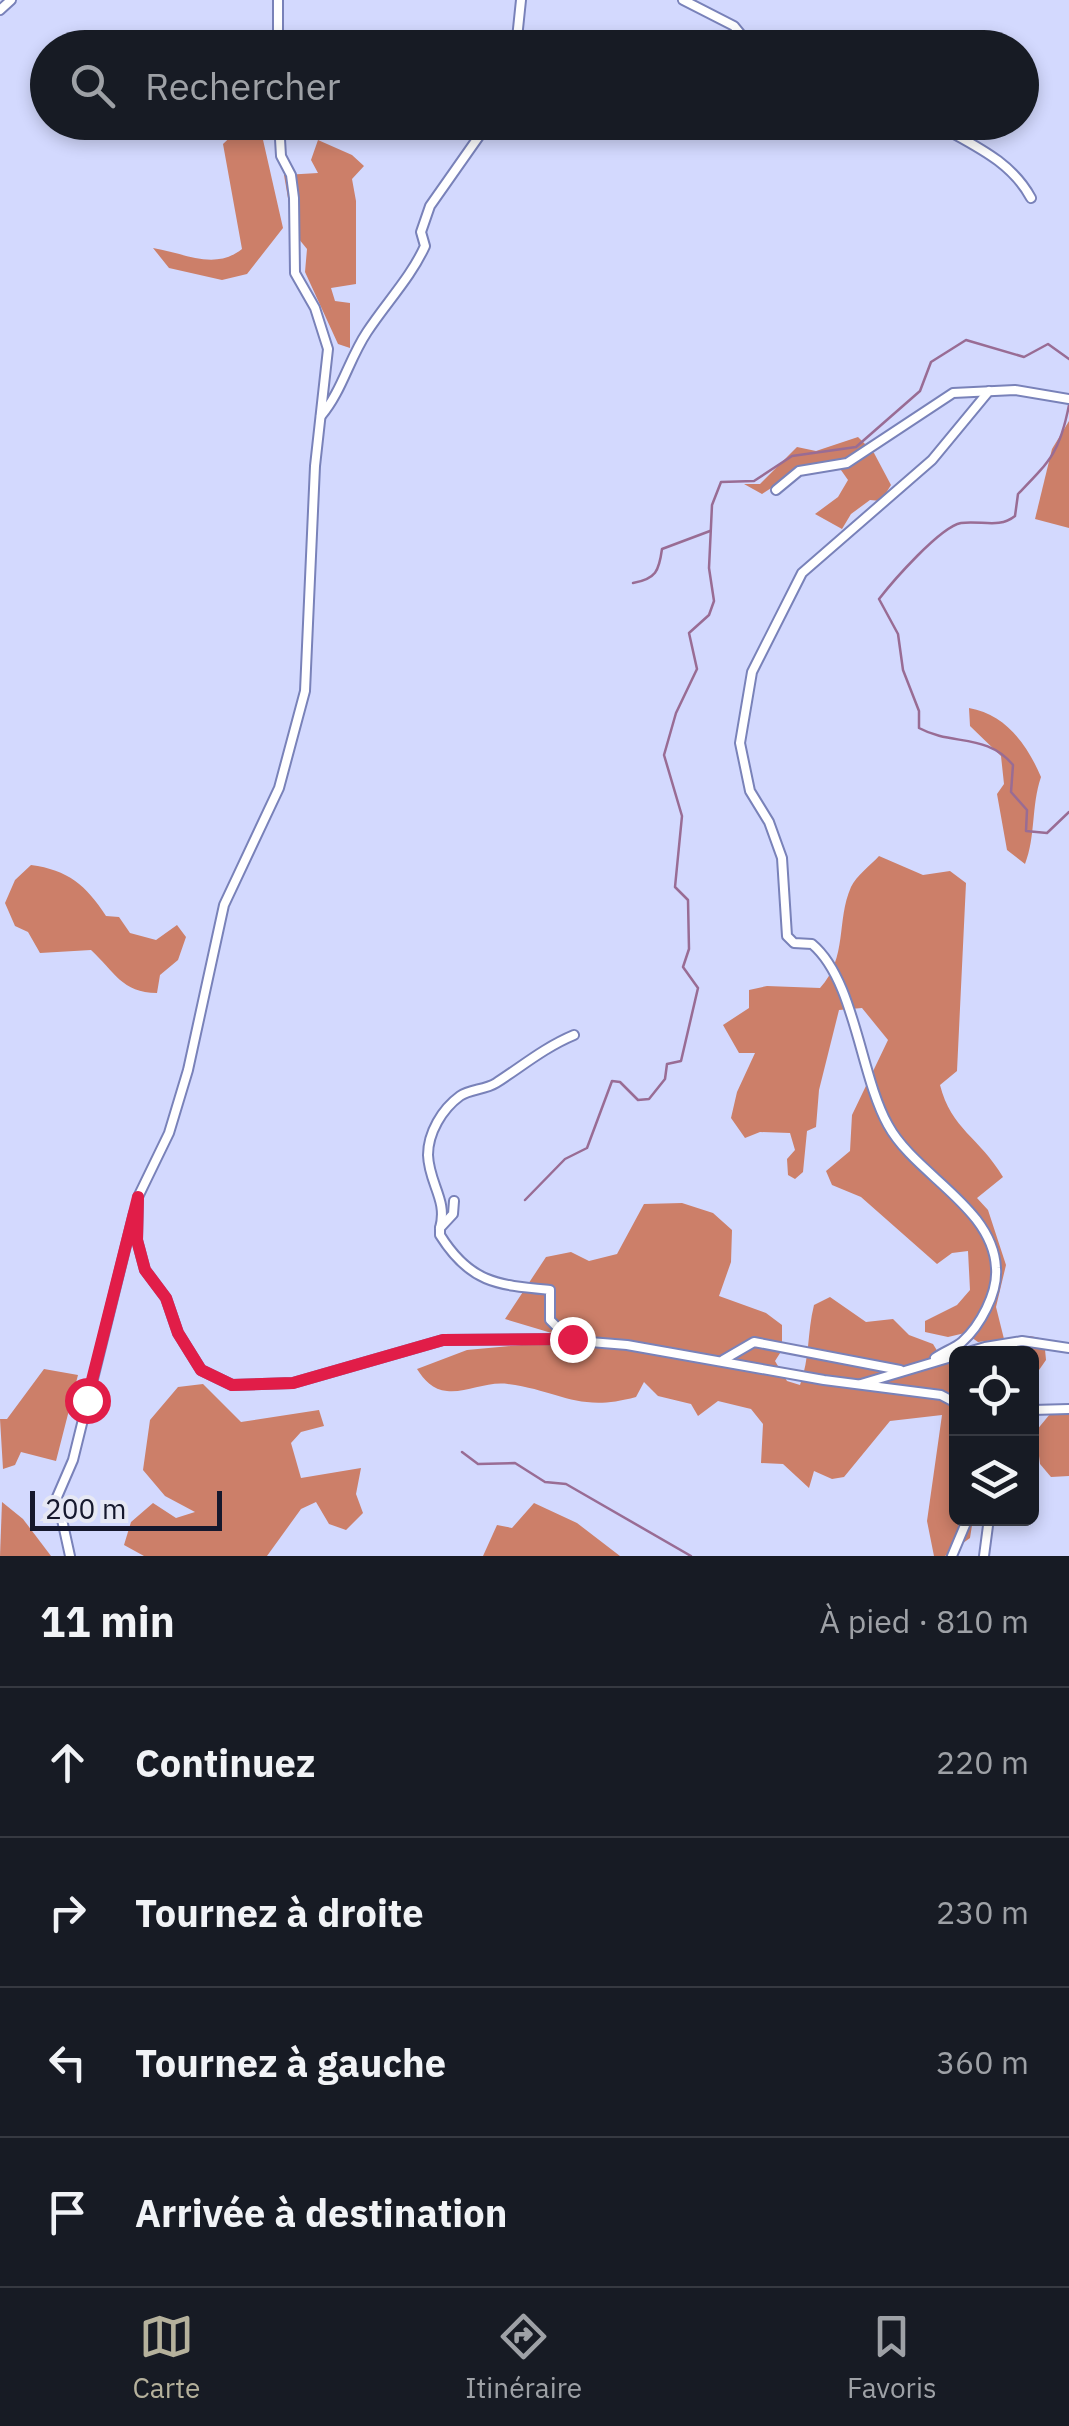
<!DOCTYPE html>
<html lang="fr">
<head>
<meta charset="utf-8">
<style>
	:root { --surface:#171b24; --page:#20242c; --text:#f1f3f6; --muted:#9ea1a6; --line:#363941; --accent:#b5b19c }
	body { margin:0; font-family:"IBM Plex Sans",sans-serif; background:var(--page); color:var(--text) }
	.controls { position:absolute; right:30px; bottom:30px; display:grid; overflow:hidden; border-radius:15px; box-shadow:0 5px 15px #0003 }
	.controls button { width:90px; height:90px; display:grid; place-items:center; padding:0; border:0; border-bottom:2px solid var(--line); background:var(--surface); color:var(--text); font:50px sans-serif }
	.scale { position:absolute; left:30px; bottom:25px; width:192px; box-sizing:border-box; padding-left:10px; border:5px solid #15182d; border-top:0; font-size:28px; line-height:35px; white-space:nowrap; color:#15182d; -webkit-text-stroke:8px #e6e8f4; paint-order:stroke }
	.stop { position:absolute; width:30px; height:30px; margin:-22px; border:8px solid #e11d48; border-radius:50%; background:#fff }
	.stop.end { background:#e11d48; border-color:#fff; box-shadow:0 2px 10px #0008 }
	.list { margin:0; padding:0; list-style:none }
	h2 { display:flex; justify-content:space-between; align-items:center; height:130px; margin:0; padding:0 40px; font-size:42px }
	h2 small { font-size:32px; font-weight:400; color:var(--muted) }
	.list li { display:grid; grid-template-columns:65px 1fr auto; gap:30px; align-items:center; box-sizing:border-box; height:150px; padding:0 40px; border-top:2px solid var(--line) }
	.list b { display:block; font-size:38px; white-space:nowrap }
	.list em { font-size:32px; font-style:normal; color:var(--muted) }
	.icon { flex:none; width:55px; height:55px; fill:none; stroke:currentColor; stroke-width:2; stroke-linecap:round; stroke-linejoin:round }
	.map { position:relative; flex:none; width:1069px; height:1556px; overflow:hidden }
	.search { position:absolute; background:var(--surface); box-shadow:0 5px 15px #0003; left:30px; right:30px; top:30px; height:110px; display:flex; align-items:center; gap:25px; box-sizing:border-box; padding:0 35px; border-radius:55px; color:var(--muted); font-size:38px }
	.sheet { height:730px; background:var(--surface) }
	nav { display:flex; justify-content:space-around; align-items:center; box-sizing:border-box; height:140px; border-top:2px solid var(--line); background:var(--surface); font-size:28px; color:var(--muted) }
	nav a { display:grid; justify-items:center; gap:5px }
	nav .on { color:var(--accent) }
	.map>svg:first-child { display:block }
	.forest { fill:#cc7f69 }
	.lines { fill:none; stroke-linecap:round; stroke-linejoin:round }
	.stream { stroke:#996c94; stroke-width:2.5 }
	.street-casing { stroke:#7982b9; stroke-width:12 }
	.street { stroke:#fff; stroke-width:8 }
	.route { stroke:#e11d48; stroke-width:12 }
</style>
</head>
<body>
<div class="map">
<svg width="1069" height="1556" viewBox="0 0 1069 1556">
	<rect width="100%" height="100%" fill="#d3d9fe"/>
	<g class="forest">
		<path d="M240,128L261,131L283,228L247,274L222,280L169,268L153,248C185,253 214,271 242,249L223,144Z"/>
		<polygon points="318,140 352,155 364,166 352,179 356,201 356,284 331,288 335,301 350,303 350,348 338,344 305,272 307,249 294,233 284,175 318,173 311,160"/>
		<polygon points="1069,421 1069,528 1035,519 1052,449"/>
		<polygon points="858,437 874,453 891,485 881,501 870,500 851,514 842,529 815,514 838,497 848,480 836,463 788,477 762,494 744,484 760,484 797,447 816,451"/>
		<path d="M969,708C1005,714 1027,744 1041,777C1031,806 1036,836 1025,864L1007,850L997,794L1004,784L1001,756L970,726Z"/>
		<path d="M879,856L923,875L950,871L966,883L957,1071L940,1085C951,1129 980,1138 1003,1177L977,1198L988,1210L1006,1265L996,1307L1004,1339L978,1342L965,1333L948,1337L925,1332V1321L957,1305L970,1290L968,1251L952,1253L937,1264L861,1197L832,1185L826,1171L850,1151L852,1115L888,1040L862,1008L839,1010L819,1090L816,1127L807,1131L803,1172L795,1179L788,1175L787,1159L795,1150L790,1133L760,1132L745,1138L731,1118L737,1092L755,1053H739L723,1025L749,1008V990L767,986L820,988C848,957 836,921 851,887C856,876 871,865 879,856Z"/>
		<path d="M31,865C68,870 86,885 106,916L119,917L130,933L156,940L177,925L186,937L178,960L160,975L157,993C122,993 114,971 91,950L40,953L28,932L15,926L5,903L15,880Z"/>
		<path d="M682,1203L713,1213L732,1230L731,1262L719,1296L766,1313L782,1325V1350L775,1361L787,1381L800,1385C810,1358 807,1333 814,1305L830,1297L866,1322L893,1319L909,1335L933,1344L944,1362L956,1358V1518L973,1519L970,1538L945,1556H934L927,1521L942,1415L890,1421L844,1477L832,1479L814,1471L809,1488L783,1464L761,1463L763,1424L751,1409L718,1401L698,1416L691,1404L658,1396L644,1382L636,1397C578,1413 561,1391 508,1384C487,1381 467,1393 447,1391C433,1390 424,1380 417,1369L467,1350L575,1340L505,1319L546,1257L571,1252L589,1261L617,1254L644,1204Z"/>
		<polygon points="1030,1336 1044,1339 1046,1360 1032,1380 1032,1354 970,1354"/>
		<polygon points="44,1369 78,1375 56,1461 21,1452 15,1465 3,1469 0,1419 7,1419"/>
		<polygon points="203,1384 241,1422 319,1410 324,1426 301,1432 291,1443 301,1478 361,1468 356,1494 363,1513 346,1530 329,1524 316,1502 301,1509 267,1556 144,1556 124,1545 131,1522 153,1503 176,1518 195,1512 165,1496 143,1470 150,1420 178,1387"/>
		<polygon points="1069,1404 1069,1476 1051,1477 1040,1464 1036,1431 1050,1414"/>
		<polygon points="2,1502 23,1519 51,1556 0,1556"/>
		<polygon points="534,1503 577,1523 620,1556 483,1556 497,1525 512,1528"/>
	</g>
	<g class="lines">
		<g class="stream">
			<path d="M1069,405C1060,452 1050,461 1018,494L1015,516C999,529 981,520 961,523C940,527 893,581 879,599L898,634L903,670L919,711V728C952,746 987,733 1013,765L1011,792L1027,810L1026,831L1047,833L1069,812"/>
			<path d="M633,583C656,579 659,571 662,549L710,531"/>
			<polyline points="525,1200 565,1159 587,1148 612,1081 620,1082 638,1100 649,1099 665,1079 667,1064 681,1061 698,988 683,967 689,949 688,900 675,887 682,816 664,755 676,713 697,669 689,633 709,615 714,601 709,568 712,505 721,482 754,481 792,456 856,447 920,391 931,362 966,340 1024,357 1048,344 1069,359"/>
			<polyline points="462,1452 478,1464 515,1463 545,1482 566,1484 691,1556"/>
		</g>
		<g class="street-casing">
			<g id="street">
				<polyline points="278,0 278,48"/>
				<polyline points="683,0 734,26 752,48"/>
				<polyline points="0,10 11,0"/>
				<polyline points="516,48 521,0"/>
				<polyline points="279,122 281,156 291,175 294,198 295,273 315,308 328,349 315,466 305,691 279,788 224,905 188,1070 169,1133 138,1197 137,1240 145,1270 166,1298 178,1333 201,1370 232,1385 293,1383 443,1340 553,1339 627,1345 824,1380 941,1395 956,1403"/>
				<path d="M933,122C970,144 1010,159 1031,198"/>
				<path d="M321,416C342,391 349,359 367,332C386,303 411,277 425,246L421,232L430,206L489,122"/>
				<polyline points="776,490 799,471 847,463 953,393 1015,390 1069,399"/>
				<path d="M454,1201L453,1214L440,1228V1235C470,1283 497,1285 550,1290V1320L560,1330L580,1336"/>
				<path d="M440,1228C448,1200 429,1184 428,1155C428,1133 442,1109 460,1096C470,1089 485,1090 496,1083C521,1067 545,1047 574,1035"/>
				<path d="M935,1358C943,1352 955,1348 962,1342C980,1326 998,1293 996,1268C993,1207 915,1175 888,1125C860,1075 855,980 812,944L794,943L787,936L782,858L769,822L750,791L740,743L752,672L802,573L932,460L989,391"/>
				<polyline points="723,1360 754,1342 900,1370"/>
				<polyline points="861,1384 985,1347 1022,1341 1069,1348"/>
				<polyline points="1032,1410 1069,1409"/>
				<polyline points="70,1556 57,1497 73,1460 134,1213"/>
				<polyline points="952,1556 968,1518"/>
				<polyline points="984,1556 989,1518"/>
			</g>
		</g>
		<use href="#street" class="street"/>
	</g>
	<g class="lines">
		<polyline class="route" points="87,1400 138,1197 137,1240 145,1270 166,1298 178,1333 201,1370 232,1385 293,1383 443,1340 572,1339"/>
	</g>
</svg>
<div class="controls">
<button><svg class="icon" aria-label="locate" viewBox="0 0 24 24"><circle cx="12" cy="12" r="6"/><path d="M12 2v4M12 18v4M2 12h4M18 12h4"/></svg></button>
<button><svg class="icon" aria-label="layers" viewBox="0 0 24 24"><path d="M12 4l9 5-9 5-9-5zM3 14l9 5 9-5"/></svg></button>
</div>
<div class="scale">200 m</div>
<div class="stop" style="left:87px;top:1400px"></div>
<div class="stop end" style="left:572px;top:1339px"></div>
<div class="search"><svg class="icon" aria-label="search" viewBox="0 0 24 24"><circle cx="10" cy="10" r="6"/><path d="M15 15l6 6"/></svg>Rechercher</div>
</div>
<section class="sheet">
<h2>11 min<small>À pied · 810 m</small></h2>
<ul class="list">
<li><svg class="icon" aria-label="ahead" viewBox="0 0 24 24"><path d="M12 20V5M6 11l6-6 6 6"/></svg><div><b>Continuez</b></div><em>220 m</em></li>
<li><svg class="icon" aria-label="right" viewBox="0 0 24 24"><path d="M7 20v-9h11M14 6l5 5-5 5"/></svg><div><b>Tournez à droite</b></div><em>230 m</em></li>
<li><svg class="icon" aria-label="left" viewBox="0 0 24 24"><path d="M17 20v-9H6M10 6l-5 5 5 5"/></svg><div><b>Tournez à gauche</b></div><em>360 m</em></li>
<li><svg class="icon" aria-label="arrive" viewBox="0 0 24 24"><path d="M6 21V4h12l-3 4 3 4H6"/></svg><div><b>Arrivée à destination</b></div></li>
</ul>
</section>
<nav>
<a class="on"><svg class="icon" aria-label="map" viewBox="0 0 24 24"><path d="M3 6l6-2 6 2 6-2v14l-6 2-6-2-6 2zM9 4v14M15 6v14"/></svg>Carte</a>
<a><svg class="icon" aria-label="directions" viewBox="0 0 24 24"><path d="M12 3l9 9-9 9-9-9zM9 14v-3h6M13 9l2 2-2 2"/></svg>Itinéraire</a>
<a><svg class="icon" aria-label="saved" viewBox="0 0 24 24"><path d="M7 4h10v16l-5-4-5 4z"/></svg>Favoris</a>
</nav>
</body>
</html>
